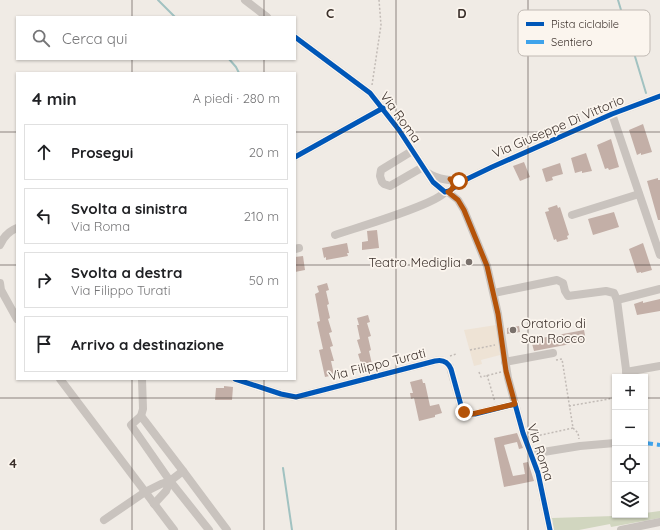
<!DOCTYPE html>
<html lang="it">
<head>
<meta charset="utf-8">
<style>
	:root { --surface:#fff; --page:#f6f6f6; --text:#202124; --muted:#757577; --line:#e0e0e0 }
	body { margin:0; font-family:Quicksand,sans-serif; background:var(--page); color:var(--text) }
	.controls { position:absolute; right:12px; bottom:12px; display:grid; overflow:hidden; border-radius:0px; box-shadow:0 1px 3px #0004 }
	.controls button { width:36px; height:36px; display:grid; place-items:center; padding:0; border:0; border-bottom:1px solid var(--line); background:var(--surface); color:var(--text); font:20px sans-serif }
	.stop { position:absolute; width:12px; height:12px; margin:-9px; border:3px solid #b45309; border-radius:50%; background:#fff }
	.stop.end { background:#b45309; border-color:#fff; box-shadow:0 1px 4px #0008 }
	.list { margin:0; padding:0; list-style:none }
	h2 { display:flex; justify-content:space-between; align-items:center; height:52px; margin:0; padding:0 16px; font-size:17px }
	h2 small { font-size:13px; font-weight:400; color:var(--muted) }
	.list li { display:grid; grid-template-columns:26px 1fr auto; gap:12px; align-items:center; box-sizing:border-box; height:56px; margin:0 8px 8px; padding:0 8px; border:1px solid var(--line); border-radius:0px }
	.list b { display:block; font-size:15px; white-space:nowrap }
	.list p { margin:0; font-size:13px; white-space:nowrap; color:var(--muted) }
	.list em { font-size:13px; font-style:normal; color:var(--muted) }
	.icon { flex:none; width:22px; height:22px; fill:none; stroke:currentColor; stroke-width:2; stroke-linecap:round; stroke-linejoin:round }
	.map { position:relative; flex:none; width:660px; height:530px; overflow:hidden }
	.search { position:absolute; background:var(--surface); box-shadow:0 1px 3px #0004; left:16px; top:16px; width:280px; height:44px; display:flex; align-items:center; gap:10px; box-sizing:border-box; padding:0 14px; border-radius:0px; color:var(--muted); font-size:15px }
	.panel { position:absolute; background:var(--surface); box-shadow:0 1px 3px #0004; left:16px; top:72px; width:280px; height:308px; border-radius:0px }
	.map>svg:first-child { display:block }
	.green { fill:#d1d6bf }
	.plaza { fill:#eee3d5 }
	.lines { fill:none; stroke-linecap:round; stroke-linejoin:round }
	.stream { stroke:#a1c2c1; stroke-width:2 }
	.building { fill:#c3afa7 }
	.path { stroke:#c2bbb6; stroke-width:1.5; stroke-dasharray:2 2; stroke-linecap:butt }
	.minor { stroke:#c9c3be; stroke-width:8 }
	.quiet { stroke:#3fa3eb; stroke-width:4; stroke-dasharray:8 4; stroke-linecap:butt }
	.cycleway-casing { stroke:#fbf5ee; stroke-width:8 }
	.cycleway { stroke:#0057b8; stroke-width:5 }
	.route { stroke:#b45309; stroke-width:5 }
	.grid { fill:none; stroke:#3b302b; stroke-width:1; stroke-opacity:0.55 }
	.poi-dot { fill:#7a716c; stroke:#fbf5ee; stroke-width:1.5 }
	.labels { text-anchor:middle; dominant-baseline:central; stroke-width:3.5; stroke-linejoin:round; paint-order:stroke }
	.street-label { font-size:13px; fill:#3b302b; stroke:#fbf5ee }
	.poi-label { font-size:13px; fill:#3b302b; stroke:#fbf5ee; text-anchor:end }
	.key { fill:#fbf5ee; stroke:#c1bab4; stroke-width:1 }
	.key-label { font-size:11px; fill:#3b302b }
	.grid-label { font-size:13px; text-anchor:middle; font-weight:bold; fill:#3b302b; stroke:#fbf5ee; stroke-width:3.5; stroke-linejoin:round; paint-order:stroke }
</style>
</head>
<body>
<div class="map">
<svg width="660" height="530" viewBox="0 0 660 530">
	<rect width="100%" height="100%" fill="#f0ebe5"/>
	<polygon class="green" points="660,511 660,518 611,527 610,524 579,530 554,530 552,518 645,515 645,513"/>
	<polygon class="plaza" points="496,325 500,355 481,360 482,364 474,366 464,330"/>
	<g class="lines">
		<g class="stream">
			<polyline points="158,0 175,17"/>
			<polyline points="618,0 646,93"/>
			<polyline points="229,59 236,67 239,73"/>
			<polyline points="283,468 292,530"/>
		</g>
	</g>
	<g class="building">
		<polygon points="643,124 652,152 641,155 641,153 637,155 629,130"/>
		<polygon points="611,139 619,167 609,170 608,168 605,169 597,145"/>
		<polygon points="586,153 592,171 582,173 582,171 575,173 571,158"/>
		<polygon points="524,162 530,177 520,181 513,166"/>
		<polygon points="560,163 563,174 552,177 553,180 546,182 542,169"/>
		<polygon points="658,178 658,180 660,180 660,220 658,220 647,181"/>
		<polygon points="557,205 558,208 560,207 569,235 567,236 568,239 557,242 556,239 554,240 545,212 549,211 548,208"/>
		<polygon points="614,212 619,227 593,235 588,219"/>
		<polygon points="377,230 379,248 362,250 362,242 368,241 367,231"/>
		<polygon points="347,243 349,253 347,253 348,256 326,260 326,257 324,258 322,248"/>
		<polygon points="643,243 652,270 641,273 641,272 637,273 629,249"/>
		<polygon points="303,256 305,270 295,272 295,257"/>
		<polygon points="327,283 329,290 326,291 329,304 327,305 330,318 328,319 332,332 329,333 333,346 330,347 334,361 331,361 334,375 325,377 319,350 323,349 317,322 320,321 315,294 319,292 317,286"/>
		<polygon points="660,299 660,311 637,315 634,304 643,301 643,303"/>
		<polygon points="368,315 370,322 367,323 371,336 368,337 371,350 369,351 372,364 362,367 358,354 361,353 357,340 360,339 357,325 359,325 357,318"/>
		<polygon points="519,326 520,332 507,334 507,328"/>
		<polygon points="584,330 586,341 534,351 531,340"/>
		<polygon points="422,379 423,383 425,383 430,406 439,404 442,413 435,415 435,417 419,421 414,398 411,399 410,393 413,393 410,382"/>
		<polygon points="224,386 233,387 232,400 215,400 216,388 224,388"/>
		<polygon points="517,433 523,448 519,449 517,442 504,445 513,476 525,474 523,463 528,462 534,481 504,487 494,438"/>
		<circle cx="544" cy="463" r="3.5"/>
	</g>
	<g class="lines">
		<g class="path">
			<polyline points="372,85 381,25 379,0"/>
			<polyline points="470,350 495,345"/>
			<polyline points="450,356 456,354"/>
			<polyline points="556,360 562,359 573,428 578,433 579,439"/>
			<polyline points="479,372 481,377 501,372"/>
			<polyline points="487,375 495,402"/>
			<polyline points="569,406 609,399 615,396"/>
			<polyline points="532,437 573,428"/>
		</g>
		<g class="minor">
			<polyline points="245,0 267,17"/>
			<polyline points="295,37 370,93 399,130 433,182 445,192 449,191 467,179 492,167 612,114 660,96"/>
			<polyline points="612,114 660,255"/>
			<polyline points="412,151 381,170 380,176 382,182 384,184 390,186 423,167"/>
			<polyline points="295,157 383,108"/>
			<path d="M428,173C436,179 455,182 464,180"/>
			<polyline points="448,192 458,200 464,210 487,266 498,314 508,378 523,433 538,473 550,530"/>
			<polyline points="572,215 639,194"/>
			<path d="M335,235C355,228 435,205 445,192"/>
			<path d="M0,245C3,238 9,231 17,228"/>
			<polyline points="295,249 299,248"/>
			<polyline points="0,283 1,290 17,319"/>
			<polyline points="494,293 557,280 563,283 565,291 568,296 606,291 614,293 617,300 660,289"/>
			<polyline points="617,300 627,377"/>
			<polyline points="505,362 553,353"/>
			<polyline points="626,372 660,366"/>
			<polyline points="60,379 174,530"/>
			<polyline points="142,379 143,409 141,416 131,425 170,481 209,530"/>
			<path d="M235,379L281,394L296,397L435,361C442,359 446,361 450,367L462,409L465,413L475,414L515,404"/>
			<polyline points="141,416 183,471 227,530"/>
			<polyline points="531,454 580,446 615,443"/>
			<polyline points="154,504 166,491 170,481"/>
			<polyline points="104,520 145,492 161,484 170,481 183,471"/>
			<polyline points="621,530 660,522"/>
		</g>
		<polyline class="quiet" points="645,443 660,445"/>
		<g class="cycleway-casing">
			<g id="cycleway">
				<polyline points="295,37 370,93 399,130 433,182 445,192 449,191 467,179 492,167 612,114 660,96"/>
				<polyline points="295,157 383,108"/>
				<path d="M235,379L281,394L296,397L435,361C443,359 448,362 451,369L462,409L465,413L475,414L515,404L523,433L538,473L550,530"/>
			</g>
		</g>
		<use href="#cycleway" class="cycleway"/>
	</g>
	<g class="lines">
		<path class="route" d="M459,181L450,179C455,184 454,189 448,192L458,200L464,210L487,266L498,314L506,371L515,404L472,414H466L464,412"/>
	</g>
	<path class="grid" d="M132,0V17M264,0V17M396,0V530M528,0V530M132,59V73M264,59V73M0,132H17M295,132H660M0,265H17M295,265H660M132,379V530M264,379V530M0,398H615M645,398H660"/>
	<g class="poi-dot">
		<circle cx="469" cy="262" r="4"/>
		<circle cx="513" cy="330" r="4"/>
	</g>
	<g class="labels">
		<g class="street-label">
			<text transform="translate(401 117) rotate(54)">Via Roma</text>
			<text transform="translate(558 126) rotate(-23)">Via Giuseppe Di Vittorio</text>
			<text transform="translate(377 364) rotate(-14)">Via Filippo Turati</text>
			<text transform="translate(541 452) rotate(72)">Via Roma</text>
		</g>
		<g class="poi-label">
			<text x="461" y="262">Teatro Mediglia</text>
			<text x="521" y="323" text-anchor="start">Oratorio di<tspan x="521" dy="15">San Rocco</tspan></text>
		</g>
	</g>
	<rect x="518" y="10" width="132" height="46" rx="6" class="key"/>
	<rect x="526" y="22" width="18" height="4" fill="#0057b8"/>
	<rect x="526" y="40" width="18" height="4" fill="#3fa3eb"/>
	<g class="key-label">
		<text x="551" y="28">Pista ciclabile</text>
		<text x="551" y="46">Sentiero</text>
	</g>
	<g class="grid-label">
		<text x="330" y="18">C</text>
		<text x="462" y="18">D</text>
		<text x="13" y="468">4</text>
	</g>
</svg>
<div class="controls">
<button>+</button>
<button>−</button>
<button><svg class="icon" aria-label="locate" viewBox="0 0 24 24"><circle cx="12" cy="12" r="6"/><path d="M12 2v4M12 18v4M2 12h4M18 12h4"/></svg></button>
<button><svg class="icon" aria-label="layers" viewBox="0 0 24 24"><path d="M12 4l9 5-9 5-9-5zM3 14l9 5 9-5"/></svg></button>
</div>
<div class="stop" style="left:459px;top:181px"></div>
<div class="stop end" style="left:464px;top:412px"></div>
<div class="search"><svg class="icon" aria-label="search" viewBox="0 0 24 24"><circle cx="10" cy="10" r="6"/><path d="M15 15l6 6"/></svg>Cerca qui</div>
<section class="panel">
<h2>4 min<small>A piedi · 280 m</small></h2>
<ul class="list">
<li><svg class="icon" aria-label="ahead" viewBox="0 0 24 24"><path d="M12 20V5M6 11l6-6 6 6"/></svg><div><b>Prosegui</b></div><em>20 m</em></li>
<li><svg class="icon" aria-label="left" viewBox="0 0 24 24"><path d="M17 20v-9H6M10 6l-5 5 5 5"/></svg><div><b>Svolta a sinistra</b><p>Via Roma</p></div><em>210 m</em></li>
<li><svg class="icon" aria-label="right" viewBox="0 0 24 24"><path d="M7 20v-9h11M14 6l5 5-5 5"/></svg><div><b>Svolta a destra</b><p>Via Filippo Turati</p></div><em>50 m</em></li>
<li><svg class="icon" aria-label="arrive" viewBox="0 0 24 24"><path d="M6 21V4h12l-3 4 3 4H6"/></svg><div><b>Arrivo a destinazione</b></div></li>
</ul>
</section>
</div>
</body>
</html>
